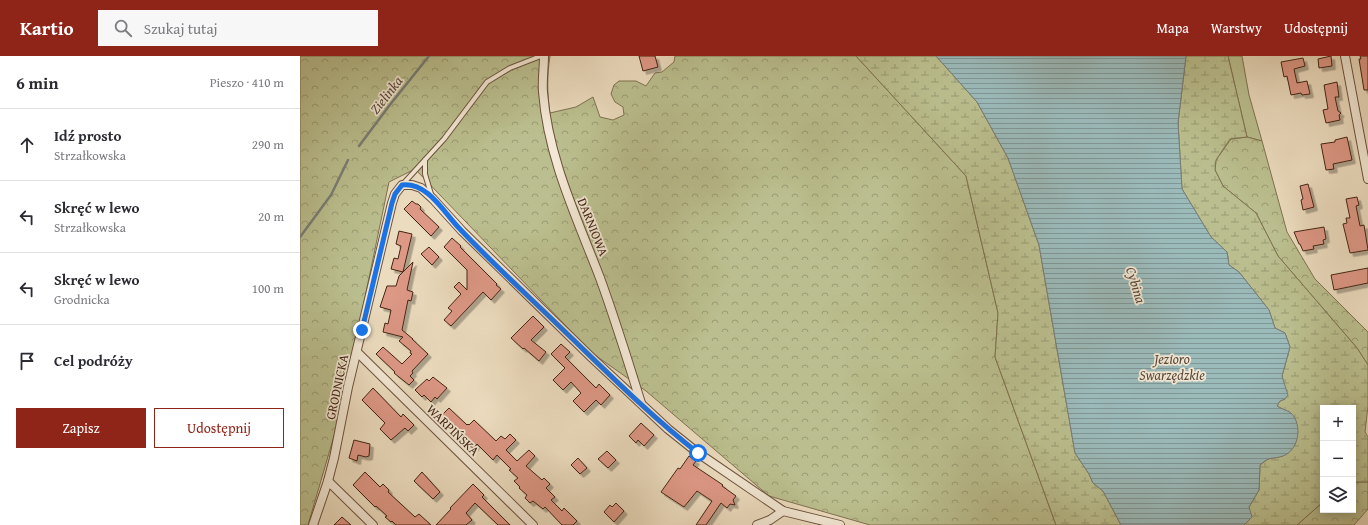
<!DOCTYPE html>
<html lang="pl">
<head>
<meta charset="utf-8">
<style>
	:root { --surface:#fff; --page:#f7f7f7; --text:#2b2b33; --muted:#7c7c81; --line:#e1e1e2; --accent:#8f2418 }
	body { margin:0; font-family:"Gentium Book Plus",serif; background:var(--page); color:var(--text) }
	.controls { position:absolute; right:12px; bottom:12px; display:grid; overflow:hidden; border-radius:0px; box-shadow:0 2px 10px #0003 }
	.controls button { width:36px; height:36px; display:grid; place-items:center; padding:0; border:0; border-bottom:1px solid var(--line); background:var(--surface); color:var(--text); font:20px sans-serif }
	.stop { position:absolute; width:12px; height:12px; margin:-9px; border:3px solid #1a73e8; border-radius:50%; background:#fff }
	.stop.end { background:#1a73e8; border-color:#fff; box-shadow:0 1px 4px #0008 }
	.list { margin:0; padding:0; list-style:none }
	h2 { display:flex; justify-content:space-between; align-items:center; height:52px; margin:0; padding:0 16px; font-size:17px }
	h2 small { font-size:13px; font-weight:400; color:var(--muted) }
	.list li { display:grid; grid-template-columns:26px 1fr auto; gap:12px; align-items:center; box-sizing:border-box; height:72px; padding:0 16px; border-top:1px solid var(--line) }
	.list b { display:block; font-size:15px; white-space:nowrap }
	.list p { margin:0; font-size:13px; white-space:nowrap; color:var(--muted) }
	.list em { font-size:13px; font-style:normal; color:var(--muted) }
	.actions { display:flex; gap:8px; padding:12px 16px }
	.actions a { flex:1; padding:9px 0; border:1px solid var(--accent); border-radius:0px; text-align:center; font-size:14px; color:var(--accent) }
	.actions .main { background:var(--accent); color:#fff }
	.icon { flex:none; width:22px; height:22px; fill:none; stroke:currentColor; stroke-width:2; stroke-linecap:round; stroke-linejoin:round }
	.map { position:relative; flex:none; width:1068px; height:469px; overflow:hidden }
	header { display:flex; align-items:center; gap:24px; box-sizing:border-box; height:56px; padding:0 20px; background:var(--accent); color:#fff }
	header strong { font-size:19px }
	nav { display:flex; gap:22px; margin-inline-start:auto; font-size:14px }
	.search { width:280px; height:36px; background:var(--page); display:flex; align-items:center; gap:10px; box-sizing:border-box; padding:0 14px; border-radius:0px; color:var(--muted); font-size:15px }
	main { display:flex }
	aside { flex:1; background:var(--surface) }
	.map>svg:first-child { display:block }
	.grass { fill:#bbbf8f; stroke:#807251 }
	.forest { fill:url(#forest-crowns); stroke:#807251 }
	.wetland { fill:url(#wetland-marsh); stroke:#807251 }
	.water { fill:url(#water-rules); stroke:#787e77 }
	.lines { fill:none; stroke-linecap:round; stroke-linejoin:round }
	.stream { stroke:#787e77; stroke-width:2.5 }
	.building { fill:#de9886; stroke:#442513; filter:url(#shadow) }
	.service-casing { stroke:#6e533e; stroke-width:6 }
	.minor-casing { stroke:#6e533e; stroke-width:10 }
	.service { stroke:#f3e8d5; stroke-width:4 }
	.minor { stroke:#f3e8d5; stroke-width:8 }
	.route { stroke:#1a73e8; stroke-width:5 }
	.labels { text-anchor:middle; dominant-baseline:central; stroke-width:3.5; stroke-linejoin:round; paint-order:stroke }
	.street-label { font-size:13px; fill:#442513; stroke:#f3e8d5 }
	.water-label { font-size:14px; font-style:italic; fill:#5a4a3d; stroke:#f3e8d5 }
</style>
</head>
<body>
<header>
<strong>Kartio</strong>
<div class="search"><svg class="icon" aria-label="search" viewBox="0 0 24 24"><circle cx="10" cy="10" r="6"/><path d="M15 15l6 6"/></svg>Szukaj tutaj</div>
<nav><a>Mapa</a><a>Warstwy</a><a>Udostępnij</a></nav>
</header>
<main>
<aside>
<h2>6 min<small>Pieszo · 410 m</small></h2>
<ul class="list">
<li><svg class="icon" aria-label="ahead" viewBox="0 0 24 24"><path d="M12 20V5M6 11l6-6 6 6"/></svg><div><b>Idź prosto</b><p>Strzałkowska</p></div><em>290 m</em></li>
<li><svg class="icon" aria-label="left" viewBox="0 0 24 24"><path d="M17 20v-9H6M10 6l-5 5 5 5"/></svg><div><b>Skręć w lewo</b><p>Strzałkowska</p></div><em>20 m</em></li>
<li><svg class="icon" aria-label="left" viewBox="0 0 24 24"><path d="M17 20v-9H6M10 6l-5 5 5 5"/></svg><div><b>Skręć w lewo</b><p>Grodnicka</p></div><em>100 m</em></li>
<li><svg class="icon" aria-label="arrive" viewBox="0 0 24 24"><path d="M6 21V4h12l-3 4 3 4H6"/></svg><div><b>Cel podróży</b></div></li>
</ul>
<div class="actions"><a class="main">Zapisz</a><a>Udostępnij</a></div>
</aside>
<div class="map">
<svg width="1068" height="469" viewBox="0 0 1068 469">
	<defs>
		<pattern id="forest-crowns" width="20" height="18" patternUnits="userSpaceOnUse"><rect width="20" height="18" fill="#bbbf8f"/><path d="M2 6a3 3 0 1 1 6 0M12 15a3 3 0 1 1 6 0" fill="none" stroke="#9a9b74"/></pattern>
		<pattern id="wetland-marsh" width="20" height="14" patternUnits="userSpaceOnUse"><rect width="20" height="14" fill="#bbbf8f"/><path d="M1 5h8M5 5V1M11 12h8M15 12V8" fill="none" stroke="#9a9b74"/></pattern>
		<pattern id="water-rules" width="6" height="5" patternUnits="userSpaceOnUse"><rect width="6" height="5" fill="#9bbaba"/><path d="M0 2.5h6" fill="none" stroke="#809796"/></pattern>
		<filter id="shadow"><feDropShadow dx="3.5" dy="3.5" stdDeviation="0" flood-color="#0004"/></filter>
	</defs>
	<rect width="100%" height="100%" fill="#ecdcbf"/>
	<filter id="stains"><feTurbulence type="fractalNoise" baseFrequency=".005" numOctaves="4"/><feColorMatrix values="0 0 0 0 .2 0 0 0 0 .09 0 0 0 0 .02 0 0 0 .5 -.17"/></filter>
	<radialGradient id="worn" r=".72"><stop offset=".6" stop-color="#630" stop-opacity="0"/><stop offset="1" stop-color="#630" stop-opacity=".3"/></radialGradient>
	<polygon class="grass" points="928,0 942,0 949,39 962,85 947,81"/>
	<g class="forest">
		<path d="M0,0H250C247,19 247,38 250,57L276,51L293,41L300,61L313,64L324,59L323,51L315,46L311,38L314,29L319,25H336L346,30L355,17L362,16L374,6L375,0H556L666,120L698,257L695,301L756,469H570L469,440L346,335L292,297L115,113L89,126L41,356L8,469H0Z"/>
		<polygon points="947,81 962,85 987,176 1015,223 1068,276 1068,309 1057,292 978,200 956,157 923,130 915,114 916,104 931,83"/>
		<polygon points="1055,426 1068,426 1068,453 1054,469 997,469 1023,446 1023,454 1053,454 1053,427"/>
	</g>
	<g class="wetland">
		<polygon points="556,0 636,0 677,46 708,102 739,189 775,397 789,418 793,427 803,435 821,469 756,469 695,301 698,257 666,120"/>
		<polygon points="886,0 928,0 947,81 930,83 916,104 915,114 923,130 956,157 978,200 1057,292 1068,309 1068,350 1065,376 1068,381 1068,426 1055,426 1053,427 1053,352 1023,352 1023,446 997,469 944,469 949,463 949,451 959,434 960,409 968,403 983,400 990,357 977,350 980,345 985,343 987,334 984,331 982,320 990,291 985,277 975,272 969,254 939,216 929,209 927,196 911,181 882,133 878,67"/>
	</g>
	<path class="water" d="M636,0H886L878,67L882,133L911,181L927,196L929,209L939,216L969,254L975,272L985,277L990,291L982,320L988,339L985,343L980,345L977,350C981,353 987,354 991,357C1003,369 999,394 983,400C972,404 971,399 960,409L959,434L949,451L952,461L944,469H821L803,435L793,427L789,418L775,397L739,189L708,102L677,46Z"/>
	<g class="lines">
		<g class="stream">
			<polyline points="59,90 89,50 129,0"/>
			<polyline points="0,181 31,139 48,104"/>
		</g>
	</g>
	<g class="building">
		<polygon points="339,0 355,0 358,11 343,15"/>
		<polygon points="1031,0 1032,10 1019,12 1018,3"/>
		<polygon points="1060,0 1068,0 1068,34 1064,34 1059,3 1061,3"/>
		<polygon points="1003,2 1005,10 994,13 997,27 1007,25 1010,38 1002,39 1001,37 991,39 987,20 984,21 981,6"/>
		<polygon points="1037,26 1039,41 1035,41 1038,55 1041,57 1039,59 1040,64 1026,67 1023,54 1028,53 1024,29"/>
		<polygon points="1047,81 1052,104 1033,108 1034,113 1026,114 1021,88 1035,86 1035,84"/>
		<polygon points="1008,128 1014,151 1003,154 1001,144 1003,143 1000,130"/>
		<polygon points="1057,141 1059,149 1056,150 1060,170 1064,169 1068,194 1050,197 1043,168 1047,167 1046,162 1050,162 1046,143"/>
		<polygon points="112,145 116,148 118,148 121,151 120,153 139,171 131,180 104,153"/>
		<polygon points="1024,171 1026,183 1023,184 1024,188 1013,190 1014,193 1003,195 1000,188 999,188 994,176"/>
		<polygon points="99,175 112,178 103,216 91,213 94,202 98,203 101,190 96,188"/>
		<polygon points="152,182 161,190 160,191 197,228 196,229 201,233 191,244 183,236 151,270 144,264 152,255 148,252 161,238 154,231 159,226 167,234 167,214 144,191"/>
		<polygon points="129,191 139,201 132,209 121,198"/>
		<polygon points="113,206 107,234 113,236 111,245 108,244 102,274 113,283 112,283 128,298 112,315 113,317 110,320 114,324 109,329 94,317 95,316 76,298 83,291 102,308 112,298 110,297 111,295 99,285 103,281 83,276 85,267 88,268 91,254 80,251 87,230 96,230 99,220"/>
		<polygon points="1068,212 1068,227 1034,234 1031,219"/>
		<polygon points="233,260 244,271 231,284 246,296 239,305 224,292 223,293 211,282"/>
		<polygon points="261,288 270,296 265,301 296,332 299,328 310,339 301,349 296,344 284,356 273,345 281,337 271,326 263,334 253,324 265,312 251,298"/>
		<polygon points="133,321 147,332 137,343 135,341 131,346 124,339 122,341 115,334 127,323 129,325"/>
		<polygon points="73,332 101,361 103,358 114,369 108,375 105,372 91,384 80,373 85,367 62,344"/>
		<polygon points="149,352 167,369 168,368 169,369 174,364 196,385 201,380 205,383 210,378 216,384 206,394 217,405 229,394 235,400 226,410 242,424 244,422 250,428 246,432 255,441 251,444 262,455 264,452 277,465 273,469 262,469 245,451 243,453 233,445 230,447 225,442 227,439 219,432 220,431 214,425 218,422 209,414 211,413 197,399 193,404 177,388 174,392 170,390 159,379 162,376 151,366 148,369 140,361"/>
		<polygon points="341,367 354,379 344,390 338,384 336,387 329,380"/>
		<polygon points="54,384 70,388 69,400 66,401 58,399 57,405 49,402"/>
		<polygon points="307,395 316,404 308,412 298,403"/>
		<polygon points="389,400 396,405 393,409 423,429 422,430 436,440 433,444 435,449 430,448 427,452 421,447 406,469 396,469 412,445 397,435 384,451 361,436 378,412 380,413"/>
		<polygon points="278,402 287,412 280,418 271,409"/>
		<polygon points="65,416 80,431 83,428 89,434 88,436 115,461 119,458 131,469 96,469 92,465 91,466 85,461 87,460 76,450 75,451 53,429"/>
		<polygon points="122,416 140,436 133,443 114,425"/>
		<polygon points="173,428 184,439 182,441 210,469 198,469 175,447 166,457 172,464 166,469 136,469 151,453 150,452"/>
		<polygon points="316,447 324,455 314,466 304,456 310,449 312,451"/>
		<polygon points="42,461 51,469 34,469"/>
	</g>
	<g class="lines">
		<g class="service-casing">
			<g id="service">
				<polyline points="125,104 125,118 131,138"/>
				<polyline points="102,129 144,83 187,26 210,12 241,0"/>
			</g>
		</g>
		<g class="minor-casing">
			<g id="minor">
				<path d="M244,0C244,12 242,24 243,36C248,102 277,162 300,222C315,263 328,305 341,347"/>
				<polyline points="1045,0 1068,123"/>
				<polyline points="57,296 233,469"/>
				<polyline points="28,425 73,469"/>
				<polyline points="13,469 28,425 34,402 48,331 92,147 95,138 102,129 112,129 121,132 133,143 162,175 291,301 368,373 398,397 483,455 540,469"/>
				<polyline points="457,469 470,464 483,455"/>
			</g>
		</g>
		<use href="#service" class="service"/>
		<use href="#minor" class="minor"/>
	</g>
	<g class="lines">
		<path class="route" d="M62,274L92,147L95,138L102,129C127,126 143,155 158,171C189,204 224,236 257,268C303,312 348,358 398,397"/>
	</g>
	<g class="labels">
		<g class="street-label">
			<text transform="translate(293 171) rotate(68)">DARNIOWA</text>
			<text transform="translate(37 331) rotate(-78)">GRODNICKA</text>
			<text transform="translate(153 374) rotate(44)">WARPIŃSKA</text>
		</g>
		<g class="water-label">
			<text transform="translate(86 39) rotate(-52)">Zielinka</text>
			<text transform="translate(836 229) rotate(73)">Cybina</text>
			<text x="872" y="303">Jezioro<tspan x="872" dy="16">Swarzędzkie</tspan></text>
		</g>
	</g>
	<rect width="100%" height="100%" filter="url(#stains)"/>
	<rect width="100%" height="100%" fill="url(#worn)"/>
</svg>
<div class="controls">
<button>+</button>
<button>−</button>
<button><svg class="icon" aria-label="layers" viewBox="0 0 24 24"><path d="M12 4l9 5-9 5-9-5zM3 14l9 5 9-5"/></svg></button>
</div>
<div class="stop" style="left:398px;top:397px"></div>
<div class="stop end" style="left:62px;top:274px"></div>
</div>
</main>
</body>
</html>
